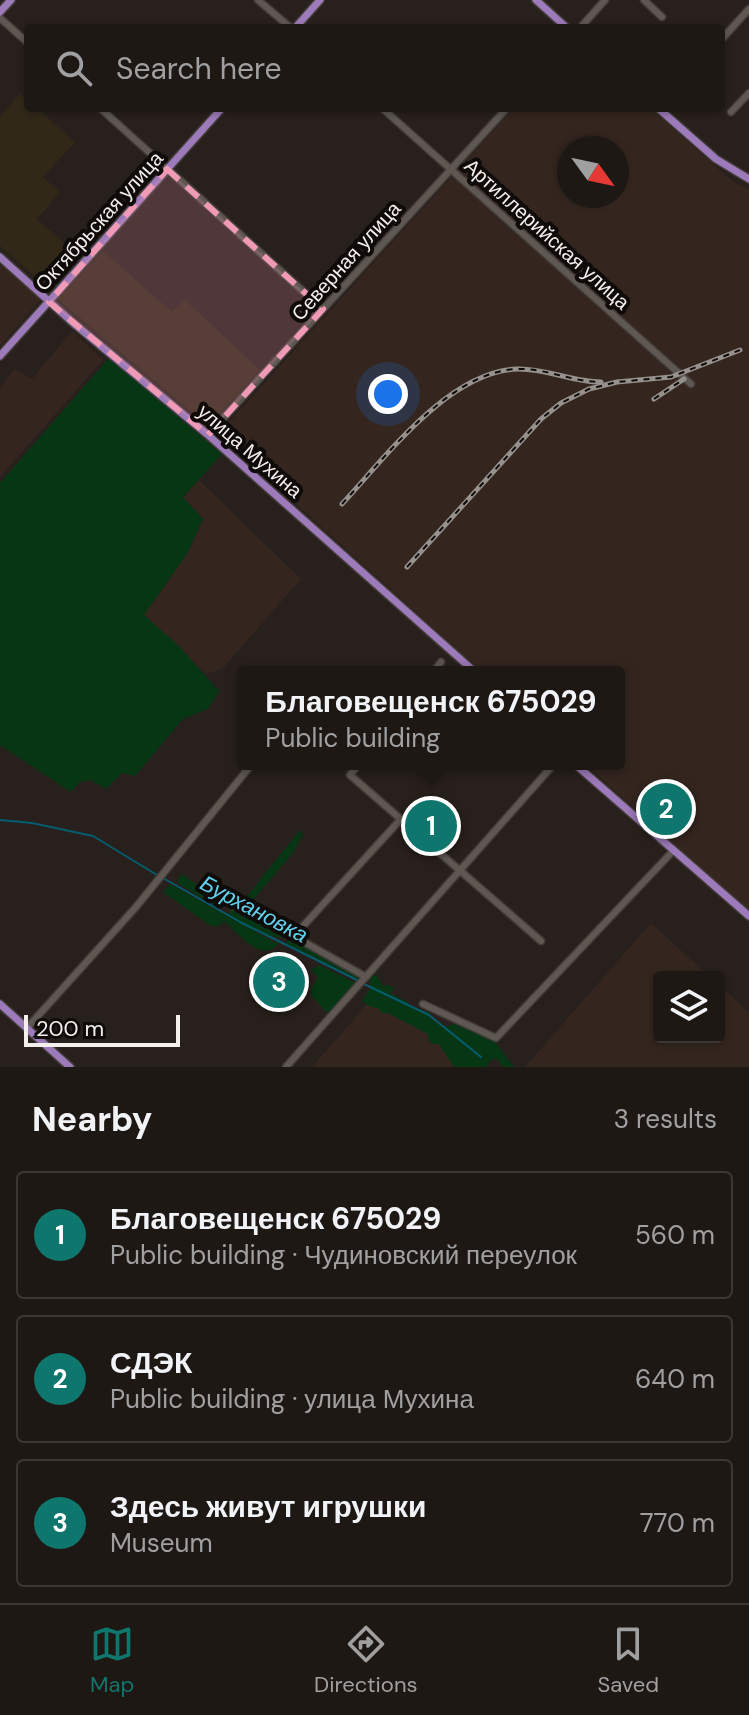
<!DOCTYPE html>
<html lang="en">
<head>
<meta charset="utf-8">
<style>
	:root { --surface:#1e1815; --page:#2b2522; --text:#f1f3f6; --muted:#a1a0a0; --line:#3c3734; --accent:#0f766e }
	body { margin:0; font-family:"DM Sans",sans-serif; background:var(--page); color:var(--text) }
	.controls { position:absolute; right:24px; bottom:24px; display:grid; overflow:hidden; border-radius:8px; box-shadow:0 2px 6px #0004 }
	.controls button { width:72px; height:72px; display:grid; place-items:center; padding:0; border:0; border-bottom:2px solid var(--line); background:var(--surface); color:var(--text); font:40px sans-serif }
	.compass { position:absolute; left:557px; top:136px; width:72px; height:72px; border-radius:50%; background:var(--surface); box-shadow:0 2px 6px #0004; rotate:123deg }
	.scale { position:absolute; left:24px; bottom:20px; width:156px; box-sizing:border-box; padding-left:8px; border:4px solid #f4efec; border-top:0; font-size:22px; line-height:28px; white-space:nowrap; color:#f4efec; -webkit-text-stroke:6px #0e0b09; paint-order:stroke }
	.you { position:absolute; left:388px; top:394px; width:28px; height:28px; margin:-20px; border:6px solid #fff; border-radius:50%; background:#1a73e8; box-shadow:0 0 0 12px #1a73e833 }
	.badge { display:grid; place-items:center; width:52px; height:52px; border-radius:50%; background:var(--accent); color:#fff; font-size:26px; font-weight:700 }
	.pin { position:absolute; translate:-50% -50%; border:4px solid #fff; box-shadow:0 2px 8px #0006 }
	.popup { position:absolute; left:237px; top:666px; width:388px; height:104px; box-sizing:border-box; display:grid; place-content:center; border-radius:8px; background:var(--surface); filter:drop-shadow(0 2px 6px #0005); font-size:26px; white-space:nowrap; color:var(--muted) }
	.popup b { font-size:30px; color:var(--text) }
	.popup::after { content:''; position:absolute; left:50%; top:100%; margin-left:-16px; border:16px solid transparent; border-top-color:var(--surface) }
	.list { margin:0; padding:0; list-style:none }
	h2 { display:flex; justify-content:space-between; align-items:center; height:104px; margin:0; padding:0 32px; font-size:34px }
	h2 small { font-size:26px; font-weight:400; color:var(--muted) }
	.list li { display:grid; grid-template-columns:52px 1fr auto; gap:24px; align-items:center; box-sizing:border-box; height:128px; margin:0 16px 16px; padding:0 16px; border:2px solid var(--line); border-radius:8px }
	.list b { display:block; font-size:30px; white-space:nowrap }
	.list p { margin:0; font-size:26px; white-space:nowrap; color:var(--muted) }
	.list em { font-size:26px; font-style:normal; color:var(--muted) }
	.icon { flex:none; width:44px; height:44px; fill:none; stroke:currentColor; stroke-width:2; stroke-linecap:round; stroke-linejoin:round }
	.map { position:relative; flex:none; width:749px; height:1067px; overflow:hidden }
	.search { position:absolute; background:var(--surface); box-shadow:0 2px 6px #0004; left:24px; right:24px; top:24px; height:88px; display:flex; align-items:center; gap:20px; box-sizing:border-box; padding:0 28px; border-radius:8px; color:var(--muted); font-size:30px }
	.sheet { height:536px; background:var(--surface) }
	nav { display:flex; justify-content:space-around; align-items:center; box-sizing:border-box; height:112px; border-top:2px solid var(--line); background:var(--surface); font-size:22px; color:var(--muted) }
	nav a { display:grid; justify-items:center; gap:4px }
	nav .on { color:var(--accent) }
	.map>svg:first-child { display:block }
	.commercial { fill:#312818 }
	.built { fill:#34261f; fill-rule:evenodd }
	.green { fill:#073614 }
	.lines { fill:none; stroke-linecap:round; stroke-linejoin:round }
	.stream { stroke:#035d6f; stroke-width:2 }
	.minor-casing { stroke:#423c39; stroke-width:9 }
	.major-casing { stroke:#423c39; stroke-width:10 }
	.minor { stroke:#5f5752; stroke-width:6 }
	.major { stroke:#9d7ab9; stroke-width:7 }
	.rail-casing { stroke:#97918d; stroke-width:5 }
	.rail { stroke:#0e0b09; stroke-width:2; stroke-dasharray:6; stroke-linecap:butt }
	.marked { fill:#f09ab6; fill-opacity:0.2; stroke:#f09ab6; stroke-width:6; stroke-dasharray:16 10; stroke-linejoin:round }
	.labels { text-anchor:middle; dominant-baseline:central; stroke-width:8; stroke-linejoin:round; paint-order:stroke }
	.street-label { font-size:20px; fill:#f4efec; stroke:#0e0b09 }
	.water-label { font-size:22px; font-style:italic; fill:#62d1ed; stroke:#0e0b09 }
</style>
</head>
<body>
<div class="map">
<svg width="749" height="1067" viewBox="0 0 749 1067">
	<rect width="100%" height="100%" fill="#28201c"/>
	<g class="commercial">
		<polygon points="20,94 28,100 28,108 37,108 75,142 43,177 60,192 37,219 79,256 49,289 0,246 0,116"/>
		<polygon points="103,251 172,312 185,300 260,370 208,426 58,299"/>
	</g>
	<g class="built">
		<path d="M514,108H650L730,179L749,190V911L585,764H619V672H483L218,434ZM569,148H617V196H569Z"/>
		<polygon points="0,261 42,298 0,346"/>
		<polygon points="72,331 103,360 0,477 0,388 15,369 32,379"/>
		<polygon points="199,480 301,579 222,669 206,674 144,615 192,545 203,519 183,498"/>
		<polygon points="651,923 710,977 659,977 659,1037 719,1037 719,985 749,1012 749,1067 525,1067"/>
		<polygon points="371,1000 429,1025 463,1067 312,1067"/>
	</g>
	<g class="green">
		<polygon points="109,358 222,454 183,497 203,519 187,554 144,615 180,647 219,691 208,709 183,719 135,776 122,773 106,789 91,780 80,782 71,792 0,745 0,483"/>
		<polygon points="300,830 303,834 293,853 246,908 239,906"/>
		<polygon points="182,874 215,898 220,909 179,884 177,880"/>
		<path d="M170,884L278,944C262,964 238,933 224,921L219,926H211L163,892Z"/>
		<path d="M235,910L291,937C269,941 248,925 229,915V911Z"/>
		<polygon points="288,940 297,941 363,978 360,981 286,944"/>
		<polygon points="319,965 356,983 341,1003 327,1013 312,996 311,990 318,977 311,970"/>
		<path d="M376,974L383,986L389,985L395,989L390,993L406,1001L414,1009L430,1012V1018C450,1033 445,1022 460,1025C463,1025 480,1032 484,1034C499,1041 503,1056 515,1067H503L496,1058L489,1062L487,1067H454L439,1044H432L428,1039V1034L388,1013H382L378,1008L371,1007L362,1001L370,989V978Z"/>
	</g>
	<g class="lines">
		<g class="stream">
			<polyline points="0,820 32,823 93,836 157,875"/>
			<polyline points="163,878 242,923 359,981"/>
			<polyline points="364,984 429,1015 481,1057"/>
		</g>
		<g class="minor-casing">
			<g id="minor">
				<polyline points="258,0 291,28"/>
				<polyline points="644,0 662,17"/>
				<polyline points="0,18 28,43"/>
				<polyline points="580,28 605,0"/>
				<polyline points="721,40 749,9"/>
				<polyline points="100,108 323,309"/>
				<polyline points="382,108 691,384"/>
				<polyline points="731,112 749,93"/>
				<polyline points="208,435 507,108"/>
				<polyline points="433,672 441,662"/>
				<polyline points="359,764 350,775 541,941"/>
				<polyline points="225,902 290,934 366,977"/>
				<polyline points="294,936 401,819"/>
				<polyline points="423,1004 496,1038 673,851"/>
				<polyline points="27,1028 136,907 252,764"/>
				<polyline points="286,1067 554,764"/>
			</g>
		</g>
		<g class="major-casing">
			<g id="major">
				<polyline points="536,0 567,28"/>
				<polyline points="0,12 11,0"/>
				<polyline points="295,28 320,0"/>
				<polyline points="658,108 716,159 749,179"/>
				<polyline points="0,257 72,322 208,435 475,672"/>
				<polyline points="0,356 222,108"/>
				<polyline points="575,764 749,916"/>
				<polyline points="0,1004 70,1067"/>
			</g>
		</g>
		<use href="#minor" class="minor"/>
		<use href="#major" class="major"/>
		<g class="rail-casing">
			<g id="rail">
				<polyline points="654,399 684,379"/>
				<path d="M342,504C386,457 448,372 517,369C546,368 572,382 601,382"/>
				<polyline points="407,567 541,419 561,403 589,389 617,382 671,377 740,350"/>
			</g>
		</g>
		<use href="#rail" class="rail"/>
	</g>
	<path class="marked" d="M167,169L323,309L208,435L49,302Z"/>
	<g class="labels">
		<g class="street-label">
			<text transform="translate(99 221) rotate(-48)">Октябрьская улица</text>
			<text transform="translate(547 234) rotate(42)">Артиллерийская улица</text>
			<text transform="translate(346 261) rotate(-48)">Северная улица</text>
			<text transform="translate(250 451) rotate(41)">улица Мухина</text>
		</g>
		<g class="water-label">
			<text transform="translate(254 909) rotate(28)">Бурхановка</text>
		</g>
	</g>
</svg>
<div class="controls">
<button><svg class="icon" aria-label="layers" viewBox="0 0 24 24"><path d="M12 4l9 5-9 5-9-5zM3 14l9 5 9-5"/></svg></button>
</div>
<svg class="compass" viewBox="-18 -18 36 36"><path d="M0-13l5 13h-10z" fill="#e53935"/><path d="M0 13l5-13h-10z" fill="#a1a0a0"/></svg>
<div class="scale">200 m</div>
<div class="you"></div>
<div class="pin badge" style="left:431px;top:826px">1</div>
<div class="popup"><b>Благовещенск 675029</b>Public building</div>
<div class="pin badge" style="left:666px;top:809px">2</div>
<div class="pin badge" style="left:279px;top:982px">3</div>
<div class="search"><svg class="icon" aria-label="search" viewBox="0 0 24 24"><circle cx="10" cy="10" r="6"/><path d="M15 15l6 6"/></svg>Search here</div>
</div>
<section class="sheet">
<h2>Nearby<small>3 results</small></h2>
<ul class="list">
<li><span class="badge">1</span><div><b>Благовещенск 675029</b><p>Public building · Чудиновский переулок</p></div><em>560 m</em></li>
<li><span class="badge">2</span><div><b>СДЭК</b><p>Public building · улица Мухина</p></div><em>640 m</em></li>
<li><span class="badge">3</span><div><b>Здесь живут игрушки</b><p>Museum</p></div><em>770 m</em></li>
</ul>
</section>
<nav>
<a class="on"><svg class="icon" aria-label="map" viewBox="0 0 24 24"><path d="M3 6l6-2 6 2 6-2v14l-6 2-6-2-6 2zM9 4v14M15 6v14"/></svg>Map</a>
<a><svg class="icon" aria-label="directions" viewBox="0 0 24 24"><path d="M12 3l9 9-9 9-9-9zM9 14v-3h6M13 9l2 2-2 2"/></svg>Directions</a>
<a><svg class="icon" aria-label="saved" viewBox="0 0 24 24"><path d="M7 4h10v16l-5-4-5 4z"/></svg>Saved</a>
</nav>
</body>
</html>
